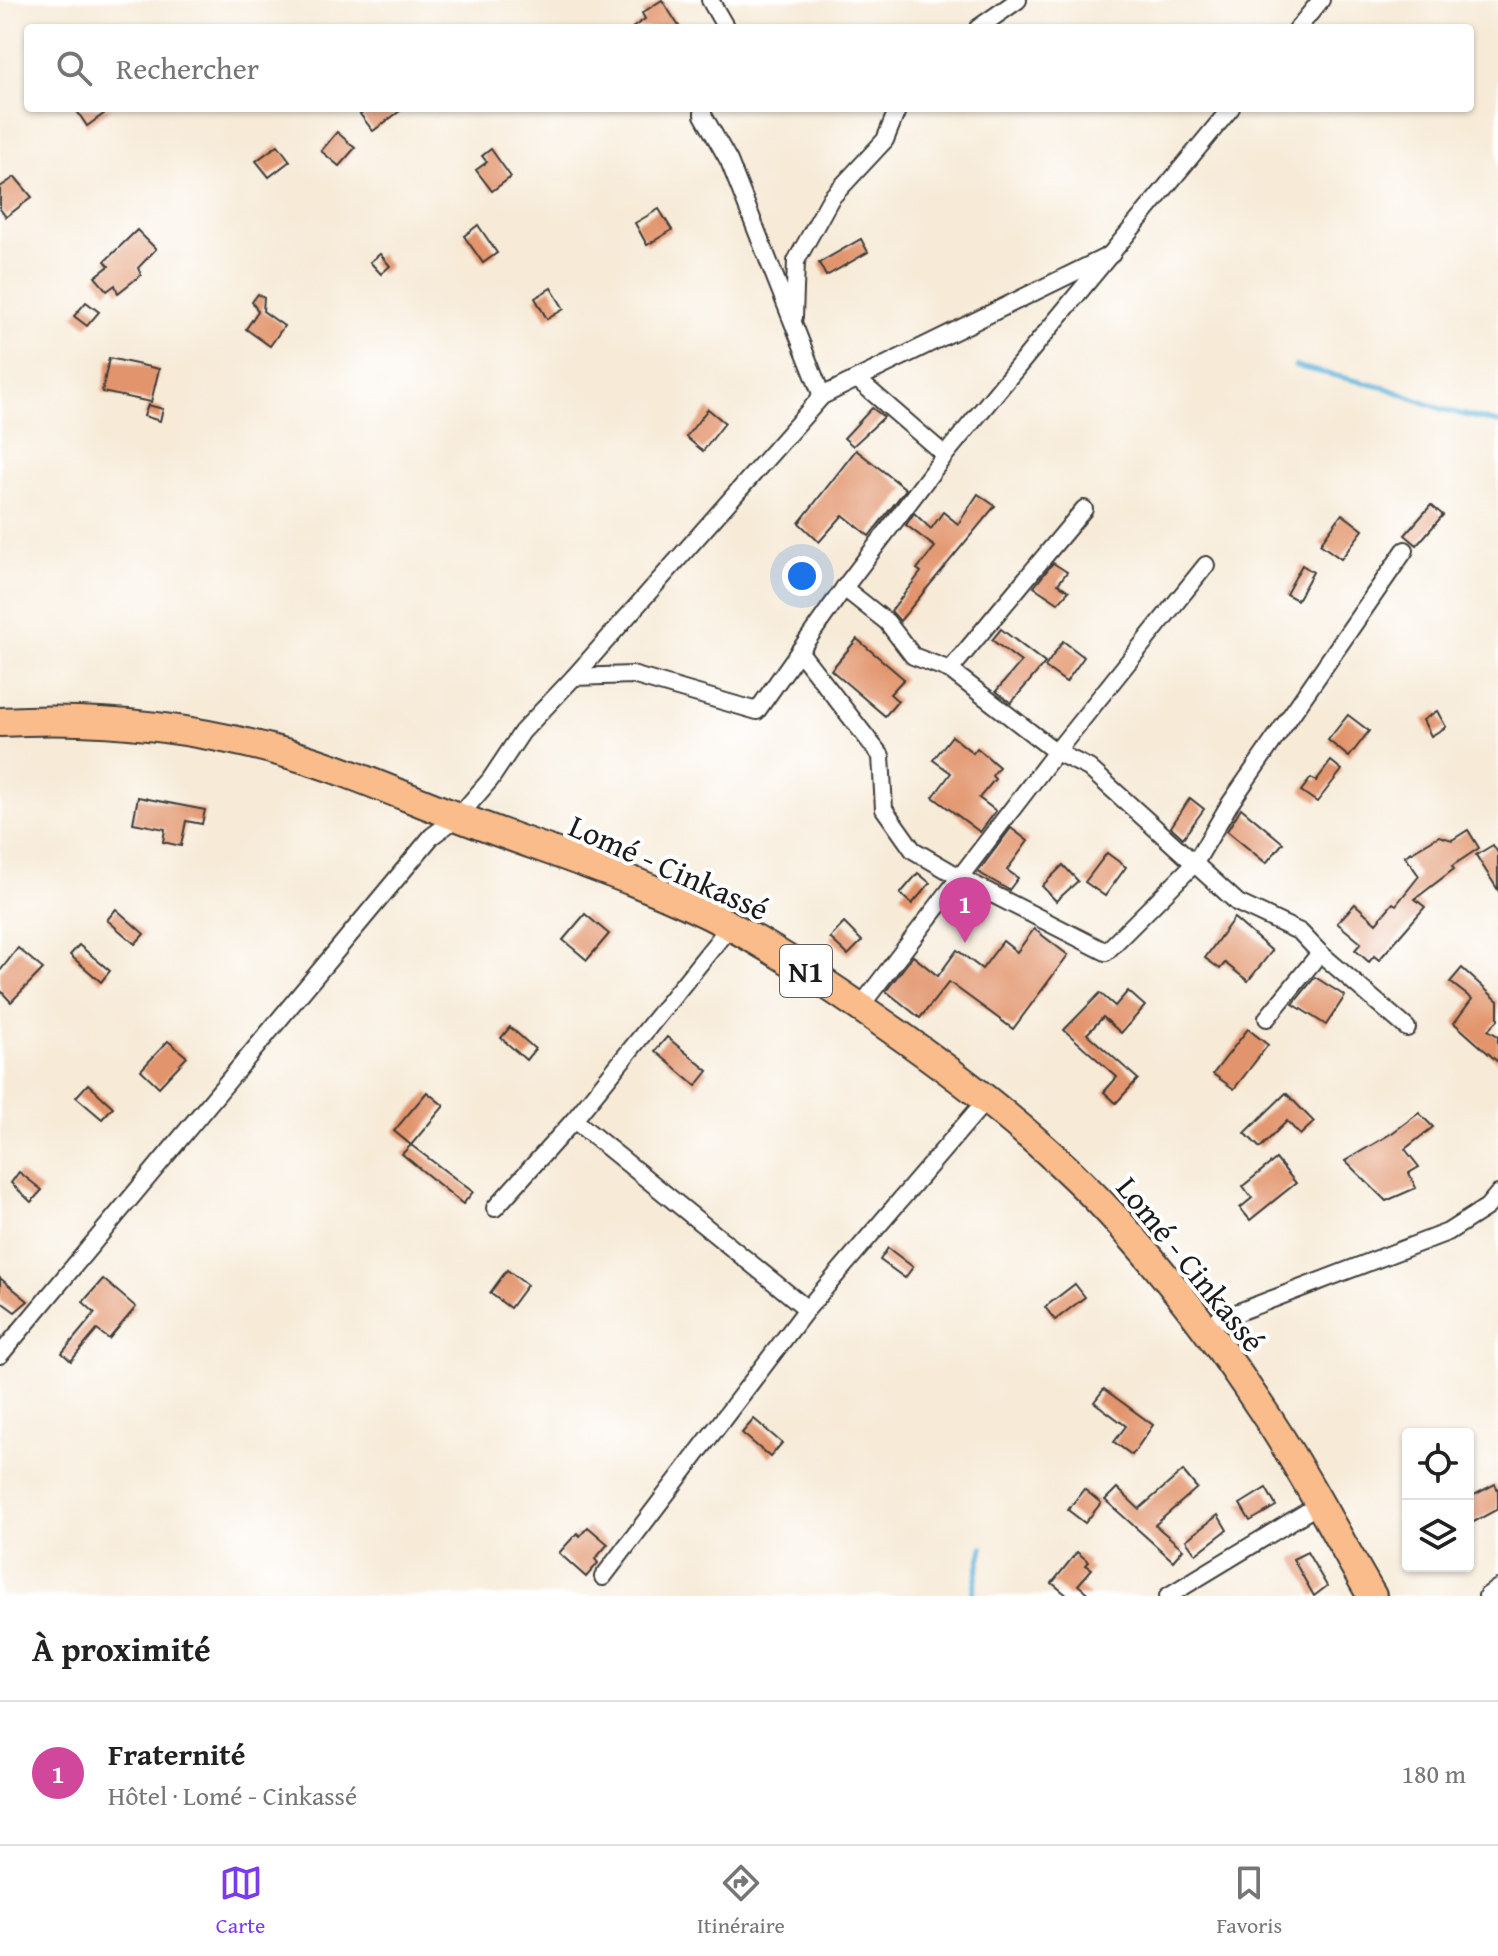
<!DOCTYPE html>
<html lang="fr">
<head>
<meta charset="utf-8">
<style>
	:root { --surface:#fff; --page:#f6f6f6; --text:#222; --muted:#767676; --line:#e0e0e0; --accent:#7c3aed }
	body { margin:0; font-family:"Gentium Book Plus",serif; background:var(--page); color:var(--text) }
	.controls { position:absolute; right:24px; bottom:24px; display:grid; overflow:hidden; border-radius:8px; box-shadow:0 2px 6px #0004 }
	.controls button { width:72px; height:72px; display:grid; place-items:center; padding:0; border:0; border-bottom:2px solid var(--line); background:var(--surface); color:var(--text); font:40px sans-serif }
	.you { position:absolute; left:802px; top:576px; width:28px; height:28px; margin:-20px; border:6px solid #fff; border-radius:50%; background:#1a73e8; box-shadow:0 0 0 12px #1a73e833 }
	.badge { display:grid; place-items:center; width:52px; height:52px; border-radius:50%; background:var(--accent); color:#fff; font-size:26px; font-weight:700 }
	.pin { position:absolute; translate:-50% -66px; filter:drop-shadow(0 2px 4px #0008) }
	.pin::after { content:''; position:absolute; top:42px; width:28px; height:24px; background:inherit; clip-path:polygon(0 0,100% 0,50% 100%) }
	.list { margin:0; padding:0; list-style:none }
	h2 { display:flex; justify-content:space-between; align-items:center; height:104px; margin:0; padding:0 32px; font-size:34px }
	h2 small { font-size:26px; font-weight:400; color:var(--muted) }
	.list li { display:grid; grid-template-columns:52px 1fr auto; gap:24px; align-items:center; box-sizing:border-box; height:144px; padding:0 32px; border-top:2px solid var(--line) }
	.list b { display:block; font-size:30px; white-space:nowrap }
	.list p { margin:0; font-size:26px; white-space:nowrap; color:var(--muted) }
	.list em { font-size:26px; font-style:normal; color:var(--muted) }
	.icon { flex:none; width:44px; height:44px; fill:none; stroke:currentColor; stroke-width:2; stroke-linecap:round; stroke-linejoin:round }
	.map { position:relative; flex:none; width:1498px; height:1596px; overflow:hidden }
	.search { position:absolute; background:var(--surface); box-shadow:0 2px 6px #0004; left:24px; right:24px; top:24px; height:88px; display:flex; align-items:center; gap:20px; box-sizing:border-box; padding:0 28px; border-radius:8px; color:var(--muted); font-size:30px }
	.sheet { height:248px; background:var(--surface) }
	nav { display:flex; justify-content:space-around; align-items:center; box-sizing:border-box; height:112px; border-top:2px solid var(--line); background:var(--surface); font-size:22px; color:var(--muted) }
	nav a { display:grid; justify-items:center; gap:4px }
	nav .on { color:var(--accent) }
	.map>svg:first-child { display:block }
	.lines { fill:none; stroke-linecap:round; stroke-linejoin:round }
	.stream { stroke:#5db3da; stroke-width:5 }
	.building { fill:#e2946c }
	.minor-casing { stroke:#3d3b38; stroke-width:20 }
	.trunk-casing { stroke:#3d3b38; stroke-width:32 }
	.minor { stroke:#fff; stroke-width:16 }
	.trunk { stroke:#fabc8b; stroke-width:28 }
	.labels { text-anchor:middle; dominant-baseline:central; stroke-width:8; stroke-linejoin:round; paint-order:stroke }
	.shield { fill:#fff; stroke:#606060; stroke-width:2 }
	.shield-label { font-size:30px; font-weight:bold; fill:#1c1c1c }
	.street-label { font-size:32px; fill:#1c1c1c; stroke:#fff }
</style>
</head>
<body>
<div class="map">
<svg width="1498" height="1596" viewBox="0 0 1498 1596">
	<rect width="100%" height="100%" fill="#fff"/>
	<filter id="ink" filterUnits="userSpaceOnUse"><feTurbulence type="fractalNoise" baseFrequency=".0125" numOctaves="2"/><feDisplacementMap in="SourceGraphic" scale="16" xChannelSelector="R" yChannelSelector="G"/><feConvolveMatrix kernelMatrix="1 2 1 2 8 2 1 2 1" color-interpolation-filters="sRGB"/></filter>
	<filter id="wash" filterUnits="userSpaceOnUse"><feTurbulence type="fractalNoise" baseFrequency=".006" numOctaves="4" result="noise"/><feDisplacementMap in="SourceGraphic" scale="32" xChannelSelector="R" yChannelSelector="G"/><feGaussianBlur stdDeviation="1.8" result="paint"/><feColorMatrix in="noise" values="0 0 0 0 0 0 0 0 0 0 0 0 0 0 0 0 0 1.4 0 .05"/><feComposite in="paint" operator="in"/></filter>
	<g filter="url(#wash)">
		<rect width="100%" height="100%" fill="#f7ebd8"/>
		<g class="lines">
			<g class="stream">
				<polyline points="1295,366 1386,388 1441,409 1498,423"/>
				<polyline points="972,1596 983,1548"/>
			</g>
		</g>
		<g id="blocks">
			<g class="building">
				<polygon points="662,0 680,28 632,28 645,19 642,13"/>
				<polygon points="75,108 112,108 87,126"/>
				<polygon points="369,108 404,108 373,131 360,114"/>
				<polygon points="337,132 355,148 339,166 321,151"/>
				<polygon points="278,145 290,161 269,177 256,161"/>
				<polygon points="491,149 511,177 492,191 476,170 487,162 482,156"/>
				<polygon points="15,177 32,197 6,217 0,209 0,187"/>
				<polygon points="659,209 672,230 647,245 635,223"/>
				<polygon points="478,225 497,253 483,263 464,236"/>
				<polygon points="137,230 156,249 138,268 141,275 118,293 115,285 107,291 95,277 109,266 105,261"/>
				<polygon points="861,239 868,252 826,276 819,263"/>
				<polygon points="380,254 390,266 381,274 370,262"/>
				<polygon points="551,288 564,309 547,319 535,298"/>
				<polygon points="258,294 264,298 263,311 284,326 270,346 246,329 258,311 252,302"/>
				<polygon points="86,302 99,312 87,326 74,316"/>
				<polygon points="109,358 159,369 151,402 102,392"/>
				<polygon points="148,405 163,409 160,421 144,416"/>
				<polygon points="872,408 884,417 853,446 844,438"/>
				<polygon points="708,409 725,423 703,451 686,437"/>
				<polygon points="856,450 906,489 869,536 843,515 819,542 799,523"/>
				<polygon points="978,494 995,506 900,621 891,611 921,572 917,569 935,547 906,525 914,513 931,529 943,512 958,524"/>
				<polygon points="1431,505 1443,515 1417,545 1405,535"/>
				<polygon points="1342,514 1363,530 1341,559 1320,544"/>
				<polygon points="1053,563 1067,572 1058,584 1069,591 1058,603 1034,587"/>
				<polygon points="1302,565 1313,572 1297,600 1286,594"/>
				<polygon points="1001,629 1045,663 1011,703 996,691 1021,662 992,640"/>
				<polygon points="857,639 904,679 890,694 898,701 885,716 831,670"/>
				<polygon points="1063,641 1084,657 1066,682 1045,667"/>
				<polygon points="1437,711 1446,727 1431,736 1423,720"/>
				<polygon points="1348,715 1369,731 1349,757 1328,740"/>
				<polygon points="952,736 973,753 977,748 999,767 992,776 995,779 979,798 996,811 980,832 933,797 951,773 933,760"/>
				<polygon points="1331,761 1342,770 1317,802 1301,791 1311,778 1316,781"/>
				<polygon points="138,797 205,810 202,824 186,821 181,846 163,842 165,829 133,823"/>
				<polygon points="1190,798 1204,809 1183,838 1171,827"/>
				<polygon points="1241,808 1283,843 1266,863 1227,831"/>
				<polygon points="1011,828 1028,841 1007,870 1018,878 1009,890 978,872"/>
				<polygon points="1468,830 1479,848 1452,866 1454,869 1415,899 1425,907 1379,960 1374,956 1369,962 1355,950 1361,943 1337,923 1355,904 1376,923 1393,903 1396,905 1419,876 1405,856 1439,836 1452,840"/>
				<polygon points="1493,845 1498,853 1498,890 1476,855"/>
				<polygon points="1107,853 1126,867 1105,896 1085,882"/>
				<polygon points="1063,865 1078,881 1056,901 1042,886"/>
				<polygon points="918,873 930,883 912,904 900,894"/>
				<polygon points="116,909 144,934 135,944 107,920"/>
				<polygon points="585,914 609,934 587,960 563,940"/>
				<polygon points="1234,918 1272,951 1248,981 1225,963 1220,969 1205,958"/>
				<polygon points="844,923 862,941 848,955 830,938"/>
				<polygon points="1034,929 1068,955 1013,1029 949,982 920,1018 886,991 913,956 938,976 957,950 982,969 1003,941 1017,952"/>
				<polygon points="79,945 110,971 101,982 70,955"/>
				<polygon points="18,948 43,969 11,1002 0,990 0,971"/>
				<polygon points="1462,968 1498,1001 1498,1020 1488,1030 1498,1036 1498,1062 1454,1023 1472,999 1450,982"/>
				<polygon points="1315,977 1345,996 1326,1025 1293,1004"/>
				<polygon points="1128,991 1145,1006 1121,1033 1103,1017 1087,1034 1138,1079 1116,1103 1104,1092 1117,1077 1064,1030 1100,993 1115,1006"/>
				<polygon points="510,1027 535,1049 526,1060 501,1038"/>
				<polygon points="1248,1029 1268,1045 1234,1089 1213,1074"/>
				<polygon points="667,1037 708,1071 696,1086 655,1051"/>
				<polygon points="168,1041 187,1057 159,1087 141,1070"/>
				<polygon points="88,1084 113,1107 102,1119 76,1097"/>
				<polygon points="427,1092 444,1106 411,1145 394,1131"/>
				<polygon points="1286,1093 1314,1122 1300,1135 1287,1121 1260,1148 1245,1133"/>
				<polygon points="1419,1113 1433,1127 1405,1149 1419,1167 1409,1173 1416,1188 1386,1201 1345,1161 1392,1133"/>
				<polygon points="411,1145 473,1192 463,1204 402,1154"/>
				<polygon points="1276,1159 1296,1183 1250,1220 1240,1208 1252,1198 1243,1186"/>
				<polygon points="19,1172 42,1190 31,1202 11,1183"/>
				<polygon points="888,1248 913,1267 905,1278 880,1260"/>
				<polygon points="507,1270 527,1285 510,1308 490,1293"/>
				<polygon points="0,1278 28,1301 15,1312 0,1301"/>
				<polygon points="103,1279 136,1307 109,1339 97,1330 71,1361 62,1353 95,1313 83,1302"/>
				<polygon points="1075,1284 1085,1297 1055,1320 1045,1307"/>
				<polygon points="1104,1389 1153,1425 1132,1455 1114,1442 1126,1426 1094,1402"/>
				<polygon points="754,1419 782,1443 770,1457 742,1433"/>
				<polygon points="1183,1471 1197,1488 1155,1525 1183,1549 1173,1561 1105,1500 1117,1488 1139,1509"/>
				<polygon points="1495,1484 1498,1490 1498,1509 1468,1525 1468,1498"/>
				<polygon points="1266,1488 1276,1506 1250,1521 1240,1504"/>
				<polygon points="1084,1489 1101,1503 1085,1523 1068,1510"/>
				<polygon points="1218,1515 1227,1530 1196,1554 1186,1540"/>
				<polygon points="588,1527 608,1544 595,1559 598,1563 586,1577 559,1553 577,1533 580,1536"/>
				<polygon points="1077,1552 1089,1562 1086,1565 1092,1569 1078,1585 1091,1596 1068,1596 1052,1583"/>
				<polygon points="1307,1552 1327,1586 1314,1596 1293,1559"/>
			</g>
		</g>
	</g>
	<g filter="url(#ink)">
		<use href="#blocks" fill-opacity="0" stroke="#3d3b38" stroke-width="2"/>
		<g class="lines">
			<g class="minor-casing">
				<g id="minor">
					<polyline points="710,0 726,28"/>
					<polyline points="978,28 1018,0"/>
					<polyline points="1298,28 1321,0"/>
					<polyline points="703,108 703,115 729,161 822,396"/>
					<polyline points="794,317 796,261 831,198 885,140 898,108"/>
					<polyline points="858,380 945,455"/>
					<polyline points="844,588 887,622 913,656 950,670 1056,752 1089,768 1238,903 1300,932 1320,953 1407,1028"/>
					<polyline points="799,651 881,756 884,809 913,850 961,878 1106,952 1195,863 1229,805 1405,550"/>
					<polyline points="950,670 1084,509"/>
					<polyline points="574,677 632,675 757,711 844,588 945,455 1231,108"/>
					<polyline points="860,1007 1056,752 1206,565"/>
					<polyline points="1267,1018 1320,953"/>
					<polyline points="574,1120 807,1309 603,1577"/>
					<polyline points="495,1208 574,1120 730,926"/>
					<polyline points="807,1309 986,1100"/>
					<polyline points="1202,1326 1448,1232 1487,1207 1498,1194"/>
					<polyline points="0,1355 432,836 458,817 490,780 522,732 574,677 822,396 1112,254"/>
					<polyline points="1168,1596 1318,1505"/>
					<polyline points="1487,1596 1498,1588"/>
				</g>
			</g>
			<g class="trunk-casing">
				<path id="trunk" d="M0,722C98,716 195,727 289,754C349,771 407,798 466,820C553,853 646,881 729,925C779,952 827,984 874,1017C962,1078 1051,1146 1123,1227C1174,1284 1221,1347 1263,1411C1303,1470 1336,1535 1372,1596"/>
			</g>
			<use href="#minor" class="minor"/>
			<use href="#trunk" class="trunk"/>
		</g>
	</g>
	<g class="labels">
		<rect class="shield" x="780" y="945" width="52" height="52" rx="6"/>
		<g class="shield-label">
			<text x="806" y="971">N1</text>
		</g>
		<g class="street-label">
			<text transform="translate(669 867) rotate(24)">Lomé - Cinkassé</text>
			<text transform="translate(1191 1264) rotate(51)">Lomé - Cinkassé</text>
		</g>
	</g>
</svg>
<div class="controls">
<button><svg class="icon" aria-label="locate" viewBox="0 0 24 24"><circle cx="12" cy="12" r="6"/><path d="M12 2v4M12 18v4M2 12h4M18 12h4"/></svg></button>
<button><svg class="icon" aria-label="layers" viewBox="0 0 24 24"><path d="M12 4l9 5-9 5-9-5zM3 14l9 5 9-5"/></svg></button>
</div>
<div class="you"></div>
<div class="pin badge" style="left:965px;top:943px;background:#d1479c">1</div>
<div class="search"><svg class="icon" aria-label="search" viewBox="0 0 24 24"><circle cx="10" cy="10" r="6"/><path d="M15 15l6 6"/></svg>Rechercher</div>
</div>
<section class="sheet">
<h2>À proximité<small></small></h2>
<ul class="list">
<li><span class="badge" style="background:#d1479c">1</span><div><b>Fraternité</b><p>Hôtel · Lomé - Cinkassé</p></div><em>180 m</em></li>
</ul>
</section>
<nav>
<a class="on"><svg class="icon" aria-label="map" viewBox="0 0 24 24"><path d="M3 6l6-2 6 2 6-2v14l-6 2-6-2-6 2zM9 4v14M15 6v14"/></svg>Carte</a>
<a><svg class="icon" aria-label="directions" viewBox="0 0 24 24"><path d="M12 3l9 9-9 9-9-9zM9 14v-3h6M13 9l2 2-2 2"/></svg>Itinéraire</a>
<a><svg class="icon" aria-label="saved" viewBox="0 0 24 24"><path d="M7 4h10v16l-5-4-5 4z"/></svg>Favoris</a>
</nav>
</body>
</html>
